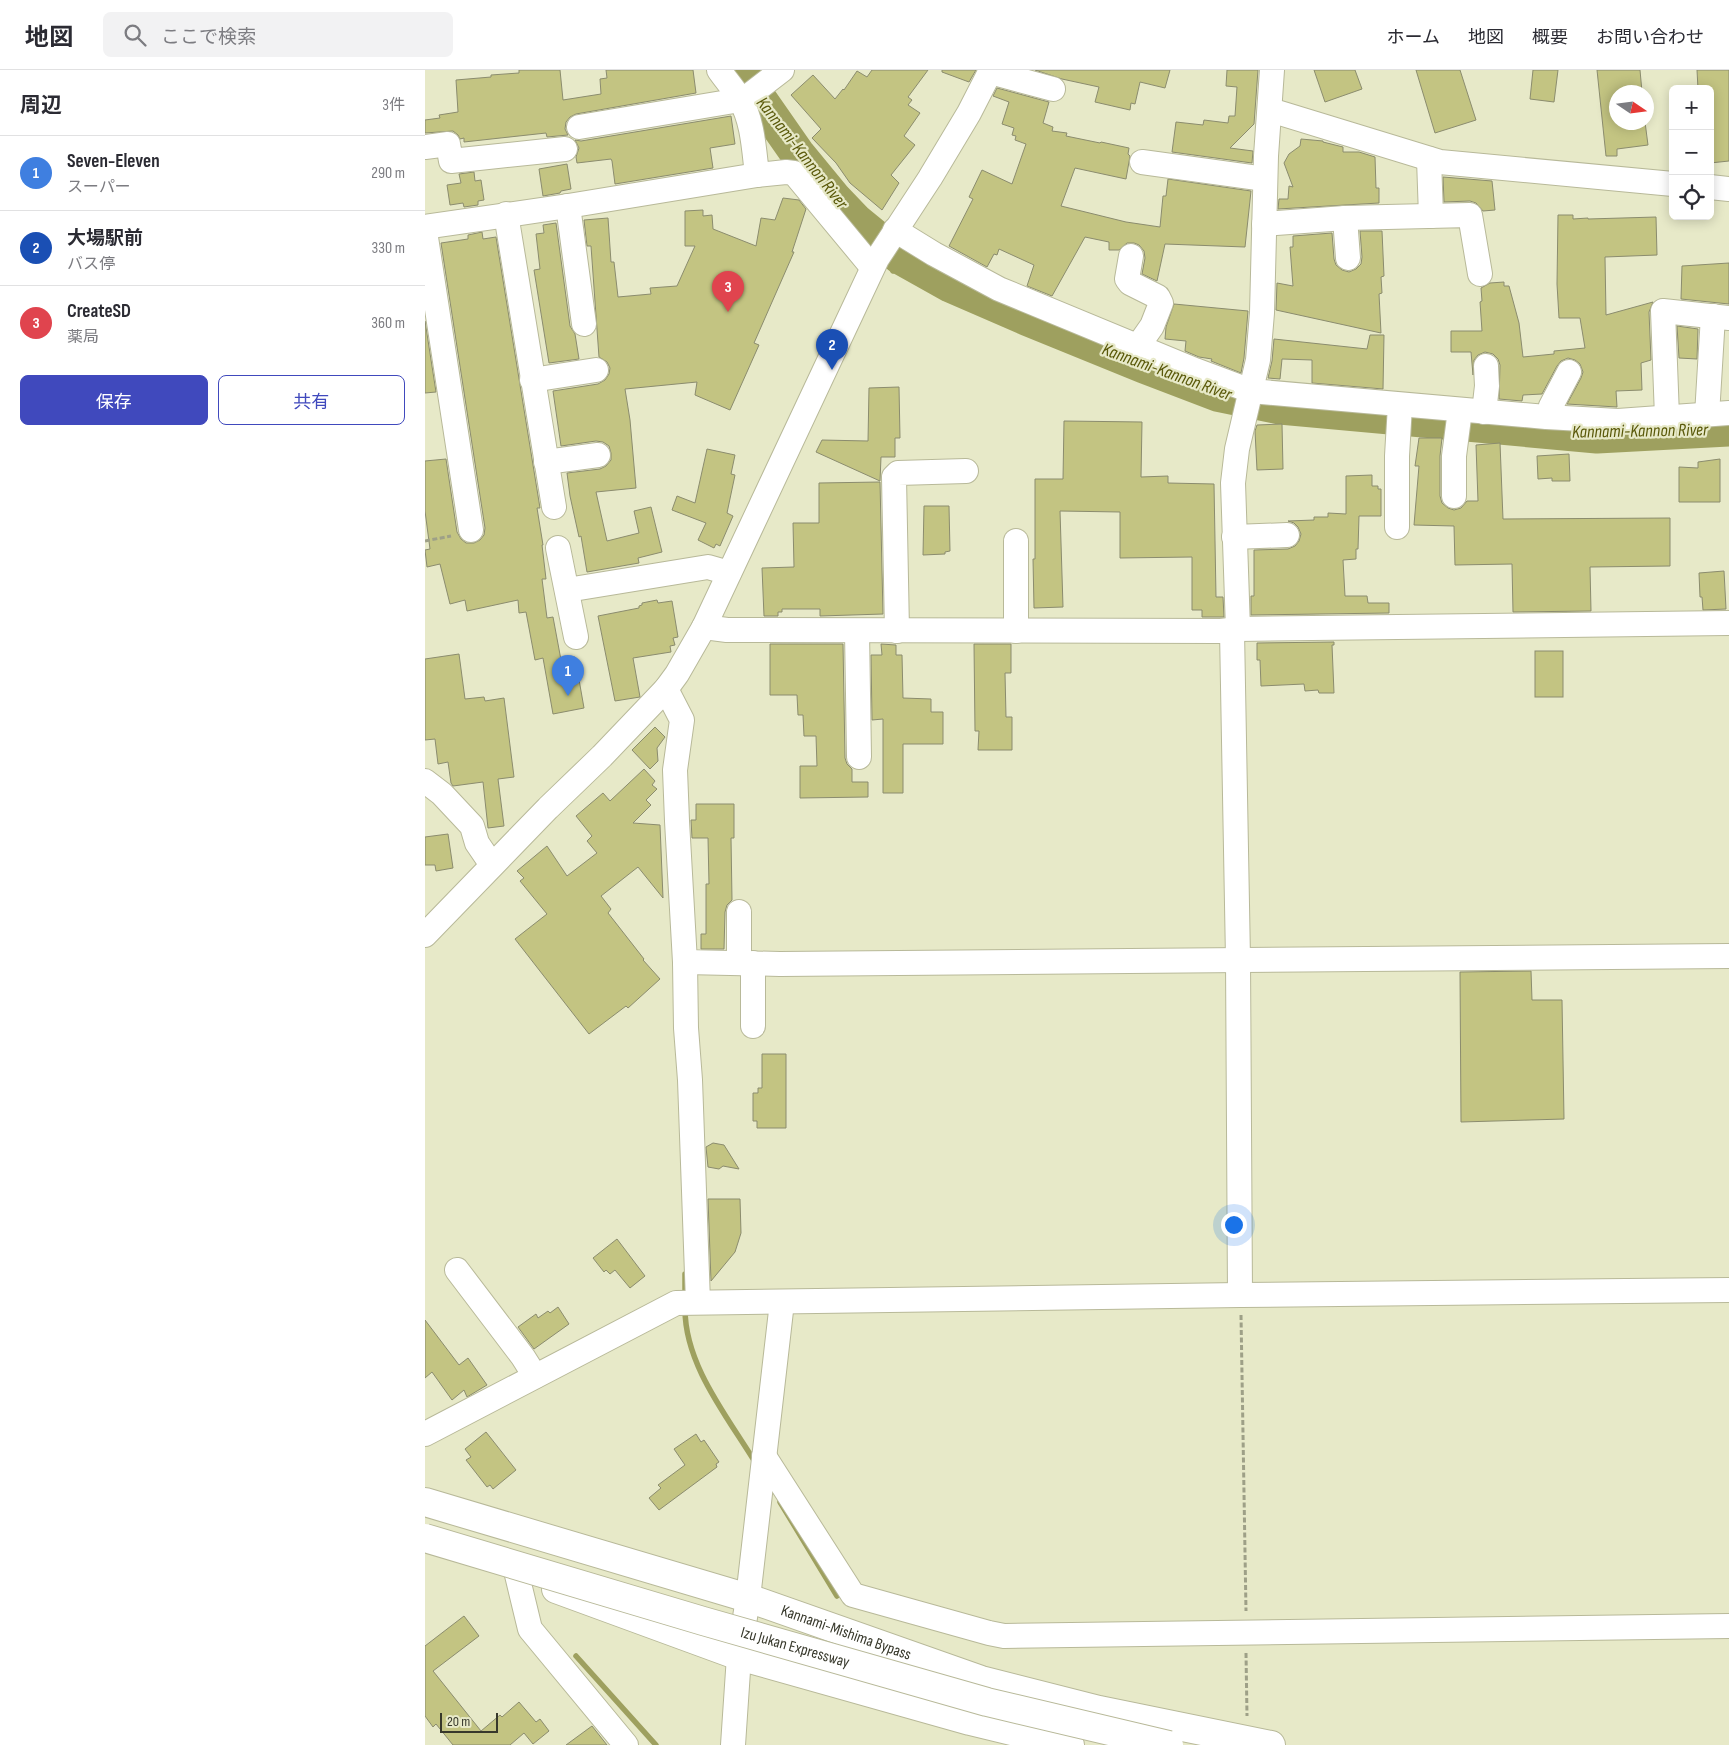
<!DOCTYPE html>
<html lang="ja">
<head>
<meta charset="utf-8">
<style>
	:root { --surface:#fff; --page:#f2f2f3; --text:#2b2b33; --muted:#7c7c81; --line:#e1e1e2; --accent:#4049bd }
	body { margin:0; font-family:"Sofia Sans Condensed","Noto Sans JP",sans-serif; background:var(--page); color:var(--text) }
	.controls { position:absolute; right:15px; top:15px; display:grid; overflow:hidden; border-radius:8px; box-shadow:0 2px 12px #0003 }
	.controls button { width:45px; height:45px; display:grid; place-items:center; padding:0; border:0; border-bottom:1px solid var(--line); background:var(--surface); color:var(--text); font:25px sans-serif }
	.compass { position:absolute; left:1184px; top:15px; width:45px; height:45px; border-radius:50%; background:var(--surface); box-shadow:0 2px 12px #0003; rotate:103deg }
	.scale { position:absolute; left:15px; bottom:12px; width:58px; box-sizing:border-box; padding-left:5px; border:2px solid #37382b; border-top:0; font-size:14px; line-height:18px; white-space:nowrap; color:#37382b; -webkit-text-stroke:4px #e7e9c8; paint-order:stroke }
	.you { position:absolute; left:808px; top:1154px; width:18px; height:18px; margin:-12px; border:4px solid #fff; border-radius:50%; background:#1a73e8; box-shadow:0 0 0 8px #1a73e833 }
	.badge { display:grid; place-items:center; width:32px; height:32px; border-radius:50%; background:var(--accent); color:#fff; font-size:16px; font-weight:700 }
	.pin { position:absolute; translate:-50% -41px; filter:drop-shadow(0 1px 2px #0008) }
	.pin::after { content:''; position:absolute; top:26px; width:18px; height:15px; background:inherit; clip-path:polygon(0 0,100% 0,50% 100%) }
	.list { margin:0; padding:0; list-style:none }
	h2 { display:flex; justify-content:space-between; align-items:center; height:65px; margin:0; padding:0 20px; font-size:21px }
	h2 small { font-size:16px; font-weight:400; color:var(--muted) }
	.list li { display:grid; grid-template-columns:32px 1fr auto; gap:15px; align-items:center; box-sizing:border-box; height:75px; padding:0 20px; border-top:1px solid var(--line) }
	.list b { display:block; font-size:19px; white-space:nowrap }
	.list p { margin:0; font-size:16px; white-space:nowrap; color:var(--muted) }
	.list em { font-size:16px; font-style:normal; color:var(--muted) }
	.actions { display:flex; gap:10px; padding:15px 20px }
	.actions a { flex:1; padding:11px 0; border:1px solid var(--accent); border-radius:8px; text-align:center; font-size:18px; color:var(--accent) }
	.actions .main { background:var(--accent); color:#fff }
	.icon { flex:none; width:28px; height:28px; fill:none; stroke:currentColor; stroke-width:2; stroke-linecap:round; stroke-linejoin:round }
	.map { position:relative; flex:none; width:1304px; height:1675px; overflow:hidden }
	header { display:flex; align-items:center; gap:30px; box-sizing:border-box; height:70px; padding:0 25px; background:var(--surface); border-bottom:1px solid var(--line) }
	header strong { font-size:24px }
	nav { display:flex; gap:28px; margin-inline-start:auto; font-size:18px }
	.search { width:350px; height:45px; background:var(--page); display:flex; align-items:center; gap:12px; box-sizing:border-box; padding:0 18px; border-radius:8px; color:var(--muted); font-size:19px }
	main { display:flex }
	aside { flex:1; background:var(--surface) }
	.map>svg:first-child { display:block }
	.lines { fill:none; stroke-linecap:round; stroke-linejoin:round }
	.stream { stroke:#9ea05f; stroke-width:5.5 }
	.river { stroke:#9ea05f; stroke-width:35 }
	.building { fill:#c3c482; stroke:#8b8c6e }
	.minor-casing { stroke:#b8b999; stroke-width:26 }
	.highway-casing { stroke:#b8b999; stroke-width:30 }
	.path { stroke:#9ea087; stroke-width:3; stroke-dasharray:5 2.5; stroke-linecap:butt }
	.minor { stroke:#fff; stroke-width:24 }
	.highway { stroke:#fff; stroke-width:28 }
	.highway-bridge-casing { stroke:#b8b999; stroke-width:30; stroke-linecap:butt }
	.highway-bridge { stroke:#fff; stroke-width:28 }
	.labels { text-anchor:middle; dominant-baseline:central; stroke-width:4.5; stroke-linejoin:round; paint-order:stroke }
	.street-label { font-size:16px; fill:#37382b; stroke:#e7e9c8 }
	.water-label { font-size:18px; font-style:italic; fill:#595809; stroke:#e7e9c8 }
</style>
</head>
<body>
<header>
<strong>地図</strong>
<div class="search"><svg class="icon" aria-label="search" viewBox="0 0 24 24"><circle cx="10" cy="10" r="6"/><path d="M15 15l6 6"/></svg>ここで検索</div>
<nav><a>ホーム</a><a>地図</a><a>概要</a><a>お問い合わせ</a></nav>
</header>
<main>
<aside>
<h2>周辺<small>3件</small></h2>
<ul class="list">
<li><span class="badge" style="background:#3f7fe0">1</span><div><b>Seven-Eleven</b><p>スーパー</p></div><em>290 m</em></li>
<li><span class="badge" style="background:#1a4fb4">2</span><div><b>大場駅前</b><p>バス停</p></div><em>330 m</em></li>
<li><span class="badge" style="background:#e0444e">3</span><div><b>CreateSD</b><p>薬局</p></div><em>360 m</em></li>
</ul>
<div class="actions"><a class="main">保存</a><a>共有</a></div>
</aside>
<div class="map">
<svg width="1304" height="1675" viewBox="0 0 1304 1675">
	<rect width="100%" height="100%" fill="#e7e9c8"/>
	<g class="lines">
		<g class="stream">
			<polyline points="468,201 475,187"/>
			<polyline points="260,1227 260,1204"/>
			<path d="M260,1239C260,1295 302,1346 330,1392"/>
			<polyline points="355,1432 412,1526"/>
			<polyline points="151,1586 231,1675"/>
		</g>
		<polyline class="river" points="314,0 372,83 409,128 431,151 475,187 525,215 601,248 719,296 792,324 855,337 1172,366 1304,359"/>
	</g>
	<g class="building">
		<polygon points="94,0 135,0 138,30 176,24 175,9 182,8 181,0 268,0 271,23 151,44 145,47 141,52 140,59 143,65 122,67 121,63 39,72 39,68 35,69 33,65 28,61 0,63 0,50 15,48 14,45 33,42 31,10 66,7 66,5 94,3"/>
		<polygon points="447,0 503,0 483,27 487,30 483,35 495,43 479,66 490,75 466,105 474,113 457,140 425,113 411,93 387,68 396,59 366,25 388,5 410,29 418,19 419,20 432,1 442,7"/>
		<polygon points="517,0 551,0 544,12 517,2"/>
		<polygon points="610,0 745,0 740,18 715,12 710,34 706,33 705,40 670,32 674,17 637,9"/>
		<polygon points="802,0 833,0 829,54 805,78 828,81 827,93 747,82 751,52 778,55 779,50 803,53 804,46 810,46 812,17 801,16"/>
		<polygon points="889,0 930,0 937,19 900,32"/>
		<polygon points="991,0 1035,0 1051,50 1010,63"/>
		<polygon points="1108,0 1133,0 1129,32 1105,29"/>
		<polygon points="1172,0 1215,0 1217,22 1192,22 1192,52 1220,52 1223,75 1192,79 1192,86 1181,86"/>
		<polygon points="1272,0 1304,0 1304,91 1285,93 1285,19 1273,19"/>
		<polygon points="572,18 624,32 618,53 628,57 627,61 642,63 641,66 675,73 676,72 704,78 703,84 705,86 701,109 650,98 636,136 701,152 735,157 738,126 741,126 743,109 826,121 820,177 740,174 732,211 717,204 720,188 719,181 714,175 709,173 702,173 694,180 684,180 684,172 660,167 627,226 602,216 609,195 574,179 572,185 569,184 562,197 524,176 548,129 544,127 557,100 587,114 601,74 590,70 591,66 587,65 589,58 577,54 584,32 568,26"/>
		<polygon points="306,46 310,74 285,78 288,98 190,114 187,91 186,89 152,93 151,87 154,78 150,70 156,71"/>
		<polygon points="876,69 898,71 898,72 918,77 918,82 934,82 950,87 951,118 954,118 954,133 853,139 854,129 863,129 864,116 868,117 859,93 864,84 875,76"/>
		<polygon points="142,94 146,119 136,121 135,123 118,126 114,99"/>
		<polygon points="49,102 50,111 56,110 59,130 53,131 53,135 39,137 38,133 25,135 22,115 36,113 34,104"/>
		<polygon points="1018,107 1067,111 1070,140 1058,141 1051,133 1045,131 1019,132"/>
		<polygon points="358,128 374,130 381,139 367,182 369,182 329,273 334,275 305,340 270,325 272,312 200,319 205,350 211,418 171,422 182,471 214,463 209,441 226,437 237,482 213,488 214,493 162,502 156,466 154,467 145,426 142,403 175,399 181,396 186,390 186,383 184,376 178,372 171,371 136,376 128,321 173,314 180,310 184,304 185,298 182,292 174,287 166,176 162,176 159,150 183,148 186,192 189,192 193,227 226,224 225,218 252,216 270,176 260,176 260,141 278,140 278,146 287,145 288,159 331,176 336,148 350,150"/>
		<polygon points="1133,145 1148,145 1148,149 1163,148 1163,149 1231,147 1232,185 1180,187 1181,245 1228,232 1224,242 1226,290 1216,293 1217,320 1191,321 1192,337 1142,334 1156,308 1158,302 1155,294 1150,290 1143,288 1136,291 1132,296 1117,324 1098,325 1097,331 1074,329 1075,295 1073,289 1068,284 1060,282 1053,285 1049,290 1048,305 1046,282 1026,282 1026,261 1057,261 1055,232 1057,231 1056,218 1065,213 1079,212 1079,216 1084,216 1094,253 1098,287 1129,284 1129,281 1160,278 1155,248 1134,248 1132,214"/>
		<polygon points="131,153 145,256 150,264 154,289 124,293 109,200 115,199 111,164 119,163 118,155"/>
		<polygon points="935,161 957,161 959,206 956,207 957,223 954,224 956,263 851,240 852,213 868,216 865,177 868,177 868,166 907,163 909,189 911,195 917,200 924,202 931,199 936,194 937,187"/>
		<polygon points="57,162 58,169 71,167 115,438 112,438 118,475 117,475 121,509 117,509 122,548 128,547 136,590 150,587 159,638 128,644 118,588 110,590 101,542 94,543 93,530 42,541 40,530 25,534 15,494 2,497 0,480 5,479 0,441 0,391 21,389 32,462 36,469 41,473 49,473 55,470 59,465 60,458 16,173 43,169 43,165"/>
		<polygon points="1304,193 1304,234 1256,229 1257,196"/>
		<polygon points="749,234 823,241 819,288 816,303 786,291 787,289 774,287 760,281 761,271 740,269 741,257"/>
		<polygon points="0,251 11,322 0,323"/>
		<polygon points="1252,256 1273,259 1272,289 1254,288"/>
		<polygon points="945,265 959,265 958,319 887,313 887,290 857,289 855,309 843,308 847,291 849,269 942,279"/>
		<polygon points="474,317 475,368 470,368 470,387 456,387 455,411 391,382 397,370 443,371 444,318"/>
		<polygon points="639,351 717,352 716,407 743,406 743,413 789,414 791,527 798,527 799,547 777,547 777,540 767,540 767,487 695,488 695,442 635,441 638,537 609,538 608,489 610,489 610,409 638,409"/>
		<polygon points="857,354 858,399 832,400 830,361 832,355"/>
		<polygon points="994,368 1017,368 1015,386 1015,426 1017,433 1023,438 1029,440 1036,438 1042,431 1053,431 1051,375 1075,373 1078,449 1245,448 1245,496 1165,497 1166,541 1088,542 1087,494 1030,495 1029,456 989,455 994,396 990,396"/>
		<polygon points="282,379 310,385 306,404 310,405 302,443 308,446 295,476 291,474 289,478 273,470 281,453 247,440 252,426 270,433"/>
		<polygon points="1144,384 1145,411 1127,411 1127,408 1113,409 1112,386"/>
		<polygon points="1295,389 1295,432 1254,432 1254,397 1273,398 1273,392"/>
		<polygon points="947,405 947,416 953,416 953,419 956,419 956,446 934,446 933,479 931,479 931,489 918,490 920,526 942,526 943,533 964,533 964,543 826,545 826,526 829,526 829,480 863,479 870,476 874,471 876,464 873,457 869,453 863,451 889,450 889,447 903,447 903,443 921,444 921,406"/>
		<polygon points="455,412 458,544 395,546 395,539 357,539 357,542 353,542 353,546 339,546 337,498 369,497 368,453 394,453 394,413"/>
		<polygon points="499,436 524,436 525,481 520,482 520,484 498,485"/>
		<polygon points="1299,501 1301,539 1278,540 1277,527 1275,527 1274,503"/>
		<polygon points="232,530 233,533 247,531 253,567 248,568 250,575 245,576 246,582 208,588 215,627 190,631 173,546 214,538 214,536 217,535 217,533"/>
		<polygon points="909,572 909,575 907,575 909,623 894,623 893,620 880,621 879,614 836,616 835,590 832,590 832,573"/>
		<polygon points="345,574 418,574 420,688 422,694 427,699 427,712 443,712 443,727 375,728 375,696 392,696 391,666 379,666 378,645 373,645 372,625 345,625"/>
		<polygon points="456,574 471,575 471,585 477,585 478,628 506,629 506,642 518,642 518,674 478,674 478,723 458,723 458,649 447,650 446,585 457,585"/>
		<polygon points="549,574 586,574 586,603 580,603 581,647 587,647 587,680 553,680 554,661 550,661"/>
		<rect x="1110" y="581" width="28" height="46"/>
		<polygon points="34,584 40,629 59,627 60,631 79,628 89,707 73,709 79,756 63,758 58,712 28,716 26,713 23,692 13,694 10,669 0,670 0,589"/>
		<polygon points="230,657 240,667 232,678 233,691 225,699 207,680"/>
		<polygon points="219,699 230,711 227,715 232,719 221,730 226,735 208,753 235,755 238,828 213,797 176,826 186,839 183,843 219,889 218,890 235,909 203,938 201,936 164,964 90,869 122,844 95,811 99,808 92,801 122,776 142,806 172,783 162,771 167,766 151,746 178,723 185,731"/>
		<polygon points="271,734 309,734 309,768 306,768 307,830 302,835 300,842 299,879 276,879 276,864 281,864 281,814 284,814 283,768 267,768 266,750 271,750"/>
		<polygon points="23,764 28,798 11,801 10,795 0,795 0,767"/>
		<polygon points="1106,901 1107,930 1137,930 1139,1049 1036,1052 1035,902"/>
		<polygon points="337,984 361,984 361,1058 332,1058 332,1051 328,1051 328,1023 333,1023 333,1018 337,1018"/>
		<polygon points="288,1073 299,1075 314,1099 298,1096 294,1099 283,1097 281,1077"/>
		<polygon points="283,1129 315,1129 316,1163 310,1182 286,1211"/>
		<polygon points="192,1169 220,1206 205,1218 190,1200 185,1204 181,1200 179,1202 168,1188"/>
		<polygon points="133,1237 144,1254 109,1279 93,1257 111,1244 113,1248 123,1241 125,1243"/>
		<polygon points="0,1250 34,1295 43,1288 62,1315 42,1327 39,1320 27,1330 7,1302 0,1308"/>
		<polygon points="61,1362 91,1400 68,1419 65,1415 62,1417 41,1390 46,1387 40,1379"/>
		<polygon points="271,1364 276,1372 279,1370 294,1392 291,1394 292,1397 234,1440 224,1428 236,1418 233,1415 260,1395 249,1379"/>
		<polygon points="39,1546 54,1566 8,1601 56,1661 75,1645 77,1647 94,1632 111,1652 115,1649 124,1661 108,1674 99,1663 85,1675 28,1675 11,1654 8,1657 0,1646 0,1576"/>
		<polygon points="167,1656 182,1675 141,1675"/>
	</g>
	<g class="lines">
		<g class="minor-casing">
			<g id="minor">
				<path d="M294,0C301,10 309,19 315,29C328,51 329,80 332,105L361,102L369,103L447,197"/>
				<polyline points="565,2 628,19"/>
				<polyline points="845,40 1015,92 1248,114"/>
				<polyline points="154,57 315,30 322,27 357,0"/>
				<polyline points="0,77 23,74 26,91 140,79"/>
				<polyline points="1004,89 1006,146"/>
				<polyline points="717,92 840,109"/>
				<polyline points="1285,117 1304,119"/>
				<polyline points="143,136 159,254"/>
				<polyline points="81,144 129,437"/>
				<polyline points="920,148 923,188"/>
				<polyline points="839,154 920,148 1045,145 1055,204"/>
				<polyline points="0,157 143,136 332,105"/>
				<polyline points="470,160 509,184 574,219 770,300 826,321 1121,347 1193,351 1304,343"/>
				<polyline points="0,161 46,460"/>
				<polyline points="706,186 702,209 705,213 733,227 736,233 727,256 713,276"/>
				<polyline points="107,310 171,300"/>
				<polyline points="1059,342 1062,316 1061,296"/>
				<polyline points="1282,345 1288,246"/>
				<polyline points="1123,347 1126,336 1144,302"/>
				<polyline points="1242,347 1238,241 1304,248"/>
				<polyline points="121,392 173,385"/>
				<polyline points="1029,426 1029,386 1035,340"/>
				<polyline points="972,457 972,386 975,335"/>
				<polyline points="809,467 862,465"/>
				<polyline points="133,478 151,567"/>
				<polyline points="142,520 283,497 304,503"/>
				<polyline points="279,557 302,560 796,561 813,559 1304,553"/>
				<polyline points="813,559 808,413 812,379 833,290 837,243 841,86 847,0"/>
				<polyline points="432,561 434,687"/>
				<polyline points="472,561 469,407 473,403 541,401"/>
				<polyline points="591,561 591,471"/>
				<polyline points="807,561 813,889 815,1225"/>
				<polyline points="241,619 257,650 250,700 252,751 260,892 355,894 1304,886"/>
				<polyline points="0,711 17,724 47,756 52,773 67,795"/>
				<polyline points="314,842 314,893"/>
				<polyline points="0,865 123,738 177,686 241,619 252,604 279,557 452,189 505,108 544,43 566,0"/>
				<polyline points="260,892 261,958 265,1010 273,1232"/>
				<polyline points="328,893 328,956"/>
				<polyline points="32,1200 98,1287 110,1306"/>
				<polyline points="0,1364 251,1233 815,1225 1304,1220"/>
				<polyline points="339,1386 428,1525 564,1563 579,1566 1304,1556"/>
				<polyline points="92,1505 105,1559 201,1675"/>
				<polyline points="308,1675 314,1586 323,1528 357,1232"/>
			</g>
		</g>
		<g class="highway-casing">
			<g id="highway">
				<path id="s1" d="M0,1432L323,1528L556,1610L674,1640L846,1675"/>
				<polyline points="131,1519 314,1586 545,1651 645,1675"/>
			</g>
		</g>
		<g class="path">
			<polyline points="0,471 26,466"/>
			<polyline points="816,1245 821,1541"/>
			<polyline points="821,1583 822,1646"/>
		</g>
		<use href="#minor" class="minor"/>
		<use href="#highway" class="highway"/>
		<g class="highway-bridge-casing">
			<g id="highway-bridge">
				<path id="s2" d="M0,1468L278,1551L562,1632L744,1675"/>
			</g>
		</g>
		<use href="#highway-bridge" class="highway-bridge"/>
	</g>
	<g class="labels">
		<g class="street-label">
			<text stroke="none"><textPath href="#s1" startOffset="441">Kannami-Mishima Bypass</textPath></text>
			<text stroke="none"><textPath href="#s2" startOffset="386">Izu Jukan Expressway</textPath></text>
		</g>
		<g class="water-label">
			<text transform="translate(377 83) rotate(52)">Kannami-Kannon River</text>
			<text transform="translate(742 302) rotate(20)">Kannami-Kannon River</text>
			<text transform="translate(1215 361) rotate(-1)">Kannami-Kannon River</text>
		</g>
	</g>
</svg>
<div class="controls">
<button>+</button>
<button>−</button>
<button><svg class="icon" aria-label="locate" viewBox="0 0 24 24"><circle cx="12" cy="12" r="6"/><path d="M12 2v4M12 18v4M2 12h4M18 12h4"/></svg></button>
</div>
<svg class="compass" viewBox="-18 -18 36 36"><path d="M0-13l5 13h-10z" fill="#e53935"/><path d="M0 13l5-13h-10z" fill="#7c7c81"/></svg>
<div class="scale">20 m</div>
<div class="you"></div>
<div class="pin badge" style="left:143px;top:626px;background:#3f7fe0">1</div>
<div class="pin badge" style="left:407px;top:300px;background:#1a4fb4">2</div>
<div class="pin badge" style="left:303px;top:242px;background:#e0444e">3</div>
</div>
</main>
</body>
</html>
